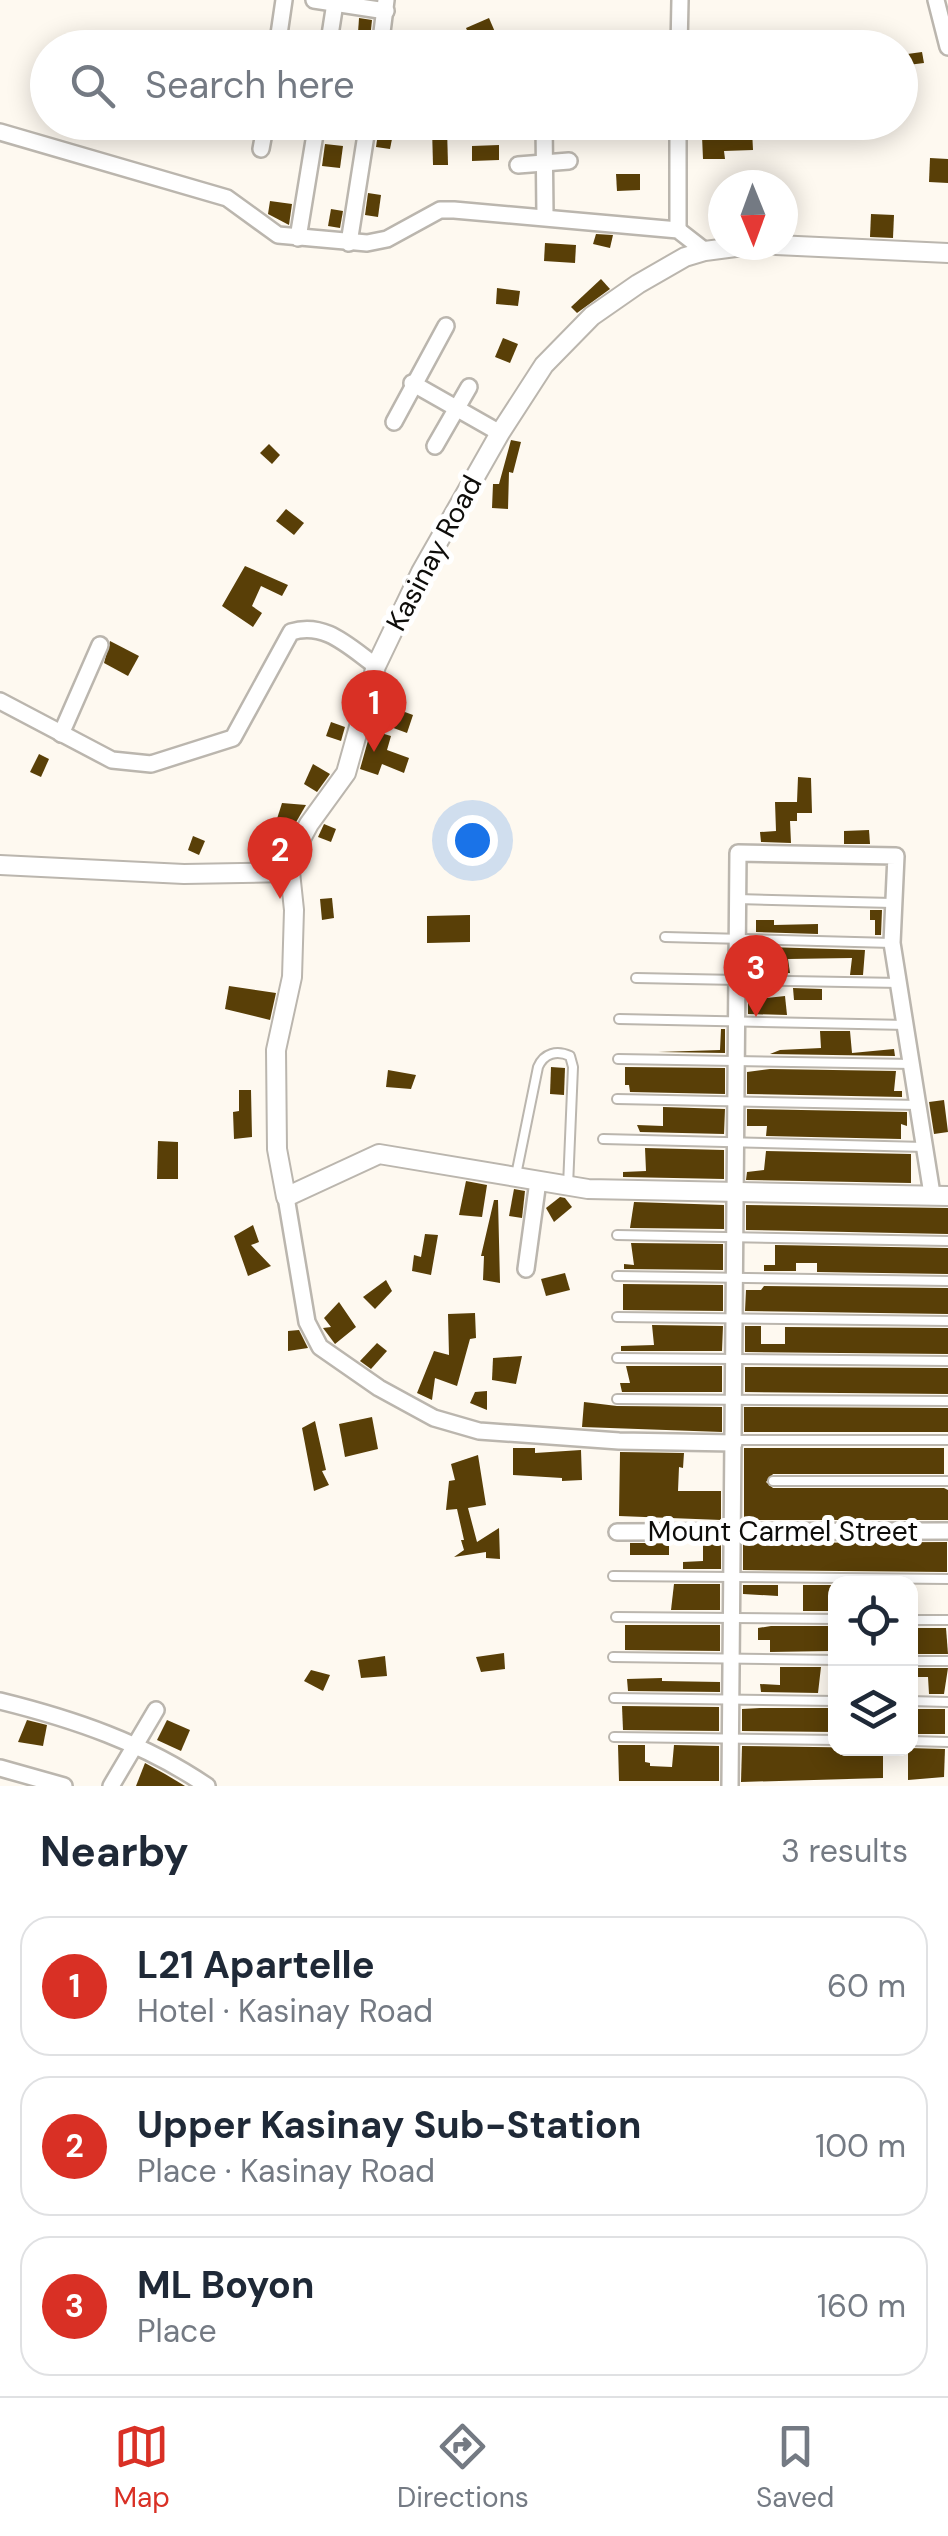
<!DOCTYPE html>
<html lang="en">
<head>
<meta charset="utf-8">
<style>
	:root { --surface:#fff; --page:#f6f6f7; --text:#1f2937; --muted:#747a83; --line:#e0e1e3; --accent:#d93025 }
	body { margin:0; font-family:"DM Sans",sans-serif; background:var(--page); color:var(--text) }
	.controls { position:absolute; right:30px; bottom:30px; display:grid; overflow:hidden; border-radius:20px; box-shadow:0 5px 25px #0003 }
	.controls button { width:90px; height:90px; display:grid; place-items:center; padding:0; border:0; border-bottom:2px solid var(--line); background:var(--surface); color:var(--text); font:50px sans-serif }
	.compass { position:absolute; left:708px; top:170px; width:90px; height:90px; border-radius:50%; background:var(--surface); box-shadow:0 5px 25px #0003; rotate:179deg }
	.you { position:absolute; left:472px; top:840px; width:35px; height:35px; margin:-25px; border:8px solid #fff; border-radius:50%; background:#1a73e8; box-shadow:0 0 0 15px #1a73e833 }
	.badge { display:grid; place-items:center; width:65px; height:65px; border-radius:50%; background:var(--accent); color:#fff; font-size:32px; font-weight:700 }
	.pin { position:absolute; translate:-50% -82px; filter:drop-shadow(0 2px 5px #0008) }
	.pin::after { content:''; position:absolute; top:52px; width:35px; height:30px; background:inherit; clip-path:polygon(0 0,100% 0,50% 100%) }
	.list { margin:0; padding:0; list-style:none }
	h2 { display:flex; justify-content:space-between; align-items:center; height:130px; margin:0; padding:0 40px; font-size:42px }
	h2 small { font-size:32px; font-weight:400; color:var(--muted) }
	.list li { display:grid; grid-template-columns:65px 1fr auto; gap:30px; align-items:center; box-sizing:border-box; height:140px; margin:0 20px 20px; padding:0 20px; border:2px solid var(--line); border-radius:30px }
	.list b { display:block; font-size:38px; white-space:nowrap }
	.list p { margin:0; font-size:32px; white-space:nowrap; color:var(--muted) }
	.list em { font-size:32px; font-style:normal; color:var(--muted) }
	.icon { flex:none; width:55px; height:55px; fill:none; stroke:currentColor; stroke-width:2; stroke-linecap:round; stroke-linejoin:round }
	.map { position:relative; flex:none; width:948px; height:1786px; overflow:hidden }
	.search { position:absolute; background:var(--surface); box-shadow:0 5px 25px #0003; left:30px; right:30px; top:30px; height:110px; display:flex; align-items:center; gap:25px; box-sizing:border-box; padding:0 35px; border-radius:55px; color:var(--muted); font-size:38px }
	.sheet { height:610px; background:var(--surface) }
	nav { display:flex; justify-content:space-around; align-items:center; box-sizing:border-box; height:140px; border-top:2px solid var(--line); background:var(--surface); font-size:28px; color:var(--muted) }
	nav a { display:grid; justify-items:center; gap:5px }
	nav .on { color:var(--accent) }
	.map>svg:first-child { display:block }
	.building { fill:#593f07 }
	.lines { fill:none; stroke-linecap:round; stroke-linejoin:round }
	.service-casing { stroke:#bbb6ae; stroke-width:12 }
	.minor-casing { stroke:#bbb6ae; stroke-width:20 }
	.tertiary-casing { stroke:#bbb6ae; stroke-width:22 }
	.service { stroke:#fff; stroke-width:8 }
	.minor { stroke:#fff; stroke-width:15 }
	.tertiary { stroke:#fff; stroke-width:18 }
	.labels { text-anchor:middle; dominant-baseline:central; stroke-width:10; stroke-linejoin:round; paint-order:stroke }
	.street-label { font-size:28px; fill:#0e0d0a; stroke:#fff }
</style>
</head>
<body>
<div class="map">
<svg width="948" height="1786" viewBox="0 0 948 1786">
	<rect width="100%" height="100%" fill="#fef9f0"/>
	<g class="building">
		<polygon points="359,18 372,20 369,48 357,48"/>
		<polygon points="489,18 495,32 472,42 466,28"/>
		<polygon points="922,52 924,63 900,66 900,55"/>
		<polygon points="379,126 394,129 390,149 376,147"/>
		<polygon points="432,128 447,128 448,165 433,165"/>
		<polygon points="752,130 753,150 724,151 725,159 703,159 702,136 739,135 739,131"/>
		<polygon points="325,144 343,146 340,168 322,166"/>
		<polygon points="499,145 499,160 472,161 472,146"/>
		<polygon points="930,158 948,159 948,183 929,182"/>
		<polygon points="616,174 640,174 640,190 617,191"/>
		<polygon points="368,193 381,195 378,217 365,215"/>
		<polygon points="270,201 292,204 289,225 268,214"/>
		<polygon points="331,209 343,211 340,228 328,226"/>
		<polygon points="871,214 894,215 893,238 870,237"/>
		<polygon points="596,234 613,235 610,248 593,244"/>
		<polygon points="545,243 576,245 575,263 544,261"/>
		<polygon points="601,279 610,289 577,313 571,307"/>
		<polygon points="497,288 520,291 518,306 496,304"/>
		<polygon points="503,338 518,344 510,363 495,357"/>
		<polygon points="511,440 521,442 513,473 509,472 508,509 492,508 493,484 499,484"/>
		<polygon points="269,444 280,455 272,464 260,453"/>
		<polygon points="286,509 304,523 294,535 276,521"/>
		<polygon points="245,566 288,585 282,596 261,586 252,606 262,613 253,627 222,606"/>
		<polygon points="110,641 139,656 128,676 104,663"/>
		<polygon points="383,689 400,695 396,707 379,702"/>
		<polygon points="394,708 413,715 407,733 388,726"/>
		<polygon points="331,722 345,727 341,741 326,736"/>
		<polygon points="371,730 391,736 387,750 409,758 404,773 382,764 378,775 360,769"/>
		<polygon points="39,754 49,759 41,777 30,772"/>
		<polygon points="313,764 330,774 317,792 304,784"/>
		<polygon points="798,777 811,778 812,813 797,813 797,821 790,821 791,843 761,842 760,832 776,831 775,802 797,802"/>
		<polygon points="282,803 306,805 295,824 276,822"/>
		<polygon points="324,824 336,829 331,842 318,837"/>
		<polygon points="869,830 870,844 844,844 844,831"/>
		<polygon points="193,836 205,841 199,855 188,850"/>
		<polygon points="332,898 334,918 322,920 320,899"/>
		<polygon points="870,910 882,910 881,935 875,935 875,920 870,920"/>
		<polygon points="470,915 470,942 427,943 427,916"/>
		<polygon points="756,920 774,920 774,925 818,924 818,934 756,932"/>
		<polygon points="767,947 865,950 863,975 850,975 852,958 788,959 790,973 778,973 776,956 768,957"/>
		<polygon points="229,986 276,993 270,1020 225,1009"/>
		<polygon points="793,988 822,989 822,1000 794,1000"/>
		<polygon points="785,996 787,1015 748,1014 748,1000"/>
		<polygon points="721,1029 725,1029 725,1053 658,1052 720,1050"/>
		<polygon points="820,1031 850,1031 852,1053 894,1049 895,1056 770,1054 780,1050 821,1048"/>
		<polygon points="551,1067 565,1068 564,1095 550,1094"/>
		<polygon points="625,1067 725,1068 725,1094 630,1092 629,1085 625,1085"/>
		<polygon points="770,1069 896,1071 894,1091 902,1091 902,1097 747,1094 747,1072"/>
		<polygon points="388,1070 416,1075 411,1089 386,1087"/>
		<polygon points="239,1090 251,1090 252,1137 234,1139 233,1112 239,1111"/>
		<polygon points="944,1100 948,1132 934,1134 929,1102"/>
		<polygon points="663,1107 725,1109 724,1134 640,1132 637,1125 663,1126"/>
		<polygon points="747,1109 907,1112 907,1126 901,1124 901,1139 766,1136 767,1126 747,1126"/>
		<polygon points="158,1141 178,1142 178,1179 157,1179"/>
		<polygon points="645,1148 724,1150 724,1179 623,1177 623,1172 646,1171"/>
		<polygon points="766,1151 911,1154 911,1183 746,1180 747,1172 764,1170"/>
		<polygon points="466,1181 487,1185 482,1217 459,1215"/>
		<polygon points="514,1189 525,1191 522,1218 509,1216"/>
		<polygon points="560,1197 565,1198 572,1207 554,1222 546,1208"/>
		<polygon points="494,1200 498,1200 500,1283 483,1280 484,1256 481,1256"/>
		<polygon points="634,1202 724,1205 724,1229 630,1228"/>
		<polygon points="746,1205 948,1208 948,1234 746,1230"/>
		<polygon points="253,1225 259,1242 251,1245 271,1266 248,1276 234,1236"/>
		<polygon points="425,1234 438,1235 431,1275 412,1271 414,1255 421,1257"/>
		<polygon points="631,1243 723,1244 723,1270 624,1269 624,1264 634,1265"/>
		<polygon points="775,1245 948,1248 948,1274 817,1272 817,1263 796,1263 796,1271 764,1271 764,1265 775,1265"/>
		<polygon points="565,1273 570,1290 546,1296 541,1279"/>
		<polygon points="386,1280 392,1291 375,1309 363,1297"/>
		<polygon points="623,1284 723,1285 723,1311 623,1310"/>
		<polygon points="764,1286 948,1288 948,1314 745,1311 746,1290 761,1290"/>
		<polygon points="339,1302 356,1327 335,1344 323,1328 331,1327 324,1318"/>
		<polygon points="475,1313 476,1338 470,1339 457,1386 435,1378 432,1400 417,1393 434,1351 449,1355 448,1314"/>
		<polygon points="652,1325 723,1326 722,1351 621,1351 621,1346 654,1345"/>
		<polygon points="745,1326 761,1326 761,1344 785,1344 785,1327 948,1328 948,1354 745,1352"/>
		<polygon points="299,1330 308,1348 288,1351 288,1331"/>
		<polygon points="377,1343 387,1351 371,1369 360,1361"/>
		<polygon points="522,1356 516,1384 492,1380 493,1358"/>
		<polygon points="626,1366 722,1366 722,1392 622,1392 620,1383 630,1383"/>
		<polygon points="745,1367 948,1368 948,1394 745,1392"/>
		<polygon points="487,1391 487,1410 470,1403 475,1392"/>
		<polygon points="584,1402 617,1406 722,1407 722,1432 582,1427"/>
		<polygon points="744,1407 948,1408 948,1432 744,1432"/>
		<polygon points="372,1417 378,1449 345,1457 339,1424"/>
		<polygon points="315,1421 326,1470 322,1471 329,1485 314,1491 302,1428"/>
		<polygon points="513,1448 535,1448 535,1453 581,1450 582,1480 562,1481 562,1478 513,1475"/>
		<polygon points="744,1448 944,1448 944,1474 773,1474 766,1482 773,1488 944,1488 948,1490 948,1520 744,1520"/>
		<polygon points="620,1452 684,1453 683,1468 679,1467 678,1491 721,1491 721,1520 619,1516"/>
		<polygon points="478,1455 486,1505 468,1508 477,1542 499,1528 500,1559 486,1558 486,1552 454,1557 464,1550 461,1540 464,1540 457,1509 446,1510 449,1481 455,1480 451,1464"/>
		<rect x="630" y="1543" width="39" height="12"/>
		<polygon points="703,1543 721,1543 721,1569 683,1569 683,1562 703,1561"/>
		<polygon points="743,1543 947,1542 947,1572 743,1570"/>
		<polygon points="674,1584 720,1584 720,1610 671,1610"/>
		<polygon points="743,1585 778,1585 778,1596 743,1594"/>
		<polygon points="803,1585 832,1585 831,1611 803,1611"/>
		<polygon points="625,1625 720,1625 720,1651 625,1650"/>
		<polygon points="771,1626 831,1626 831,1651 770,1652 770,1640 758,1640 758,1628"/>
		<polygon points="915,1628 946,1628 948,1654 915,1654"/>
		<polygon points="504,1653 505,1669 481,1672 476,1657"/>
		<polygon points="385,1656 387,1676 361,1678 358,1660"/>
		<polygon points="780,1667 821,1667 818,1693 761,1692 760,1684 780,1685"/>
		<polygon points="910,1668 948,1668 944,1694 929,1694 928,1677 910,1677"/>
		<polygon points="311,1670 330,1675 323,1691 304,1681"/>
		<polygon points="662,1678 662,1681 720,1682 720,1692 628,1691 627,1679"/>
		<polygon points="622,1706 719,1707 719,1731 623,1730"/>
		<polygon points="760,1708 836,1708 836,1732 742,1731 742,1709"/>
		<rect x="910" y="1709" width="35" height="25"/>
		<polygon points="27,1720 47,1725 43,1746 18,1742"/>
		<polygon points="167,1720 190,1730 181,1751 157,1740"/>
		<polygon points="618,1745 645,1745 645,1762 650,1763 650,1766 672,1767 674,1745 719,1746 719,1781 619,1781"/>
		<polygon points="742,1746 883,1748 883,1778 741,1782"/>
		<polygon points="908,1748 945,1749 944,1777 908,1780"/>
		<polygon points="145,1763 165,1774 185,1786 136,1786"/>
	</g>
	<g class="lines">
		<g class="service-casing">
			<g id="service">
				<polyline points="737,899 892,903"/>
				<polyline points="665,937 892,943"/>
				<polyline points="636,978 900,983"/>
				<polyline points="619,1019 907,1025"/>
				<polyline points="618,1059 913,1064"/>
				<polyline points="617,1099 919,1105"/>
				<polyline points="603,1139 925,1147"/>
				<path d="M516,1175L538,1067C544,1053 557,1050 570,1056L573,1067L568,1186"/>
				<polyline points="617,1235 948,1241"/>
				<polyline points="617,1276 948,1281"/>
				<polyline points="617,1317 948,1321"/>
				<polyline points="617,1358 948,1361"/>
				<polyline points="617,1399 948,1401"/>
				<polyline points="734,1440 948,1440"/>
				<polyline points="773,1481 948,1481"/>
				<polyline points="613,1576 948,1579"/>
				<polyline points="616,1617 836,1619"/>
				<polyline points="910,1620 948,1620"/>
				<polyline points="613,1657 836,1660"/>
				<polyline points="910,1661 948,1661"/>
				<polyline points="614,1698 836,1701"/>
				<polyline points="910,1701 948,1702"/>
				<polyline points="614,1737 836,1740"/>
				<polyline points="910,1741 948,1742"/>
			</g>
		</g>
		<g class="minor-casing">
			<g id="minor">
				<polyline points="314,0 386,11"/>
				<polyline points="936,0 948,47"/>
				<polyline points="277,48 284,0"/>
				<polyline points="328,48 335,3"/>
				<polyline points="380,48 386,0"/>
				<polyline points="679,48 680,0"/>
				<polyline points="544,122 545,216"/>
				<polyline points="0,132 227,198 278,235 367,243 387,239 440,210 454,210 678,230 705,251"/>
				<polyline points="261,149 266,122"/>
				<polyline points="518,165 569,161"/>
				<polyline points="678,230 678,122"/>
				<polyline points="298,238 317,122"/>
				<polyline points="349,243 368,122"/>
				<polyline points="412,383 500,433"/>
				<polyline points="394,422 446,326"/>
				<polyline points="435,446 469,387"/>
				<path d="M0,701L112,760L151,764L233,738L291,632C325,621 349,647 376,666"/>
				<polyline points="61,734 100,645"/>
				<polyline points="286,1197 307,1322 320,1347 379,1388 434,1418 479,1431 619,1441 734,1443"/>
				<polyline points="526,1269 538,1181"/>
				<polyline points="617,1532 948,1531"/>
				<path d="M0,1701C73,1719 144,1743 207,1786"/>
				<polyline points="0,1768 64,1786"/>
				<polyline points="111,1786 156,1710"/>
				<polyline points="730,1786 738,853 896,856 892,943 932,1194"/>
			</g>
		</g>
		<g class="tertiary-casing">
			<g id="tertiary">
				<polyline points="751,245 705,251 685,257 638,284 592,316 544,365 500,433 421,572 376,666 346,773 309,824 295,850 290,872 294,910 292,977 276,1050 277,1149 286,1197 379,1154 588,1189 948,1196"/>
				<polyline points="776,245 948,253"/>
				<polyline points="0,865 184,874 290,872"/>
			</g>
		</g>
		<use href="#service" class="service"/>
		<use href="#minor" class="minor"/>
		<use href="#tertiary" class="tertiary"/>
	</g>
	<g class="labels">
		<g class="street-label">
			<text transform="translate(434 553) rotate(-62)">Kasinay Road</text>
			<text x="783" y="1531">Mount Carmel Street</text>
		</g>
	</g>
</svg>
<div class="controls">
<button><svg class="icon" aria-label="locate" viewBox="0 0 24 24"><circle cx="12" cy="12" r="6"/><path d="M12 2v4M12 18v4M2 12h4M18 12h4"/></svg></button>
<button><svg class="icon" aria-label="layers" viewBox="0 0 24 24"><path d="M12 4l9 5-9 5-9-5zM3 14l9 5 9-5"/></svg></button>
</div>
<svg class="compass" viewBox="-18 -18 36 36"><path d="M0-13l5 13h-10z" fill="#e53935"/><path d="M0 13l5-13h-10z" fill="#747a83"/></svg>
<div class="you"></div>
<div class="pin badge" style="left:374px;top:752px">1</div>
<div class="pin badge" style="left:280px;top:899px">2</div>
<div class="pin badge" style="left:756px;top:1017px">3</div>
<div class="search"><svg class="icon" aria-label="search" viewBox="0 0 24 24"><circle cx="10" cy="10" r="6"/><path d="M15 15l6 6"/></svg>Search here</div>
</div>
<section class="sheet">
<h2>Nearby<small>3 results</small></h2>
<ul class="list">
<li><span class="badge">1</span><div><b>L21 Apartelle</b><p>Hotel · Kasinay Road</p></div><em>60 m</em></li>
<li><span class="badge">2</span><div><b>Upper Kasinay Sub-Station</b><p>Place · Kasinay Road</p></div><em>100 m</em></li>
<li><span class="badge">3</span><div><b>ML Boyon</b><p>Place</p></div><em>160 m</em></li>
</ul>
</section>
<nav>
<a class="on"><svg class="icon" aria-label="map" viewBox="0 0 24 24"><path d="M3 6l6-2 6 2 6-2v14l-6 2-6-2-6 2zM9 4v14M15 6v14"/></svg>Map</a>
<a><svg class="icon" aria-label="directions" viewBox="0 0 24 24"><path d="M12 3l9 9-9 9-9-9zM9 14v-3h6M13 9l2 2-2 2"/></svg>Directions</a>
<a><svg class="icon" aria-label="saved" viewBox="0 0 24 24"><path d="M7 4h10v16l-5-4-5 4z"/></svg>Saved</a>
</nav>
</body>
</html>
